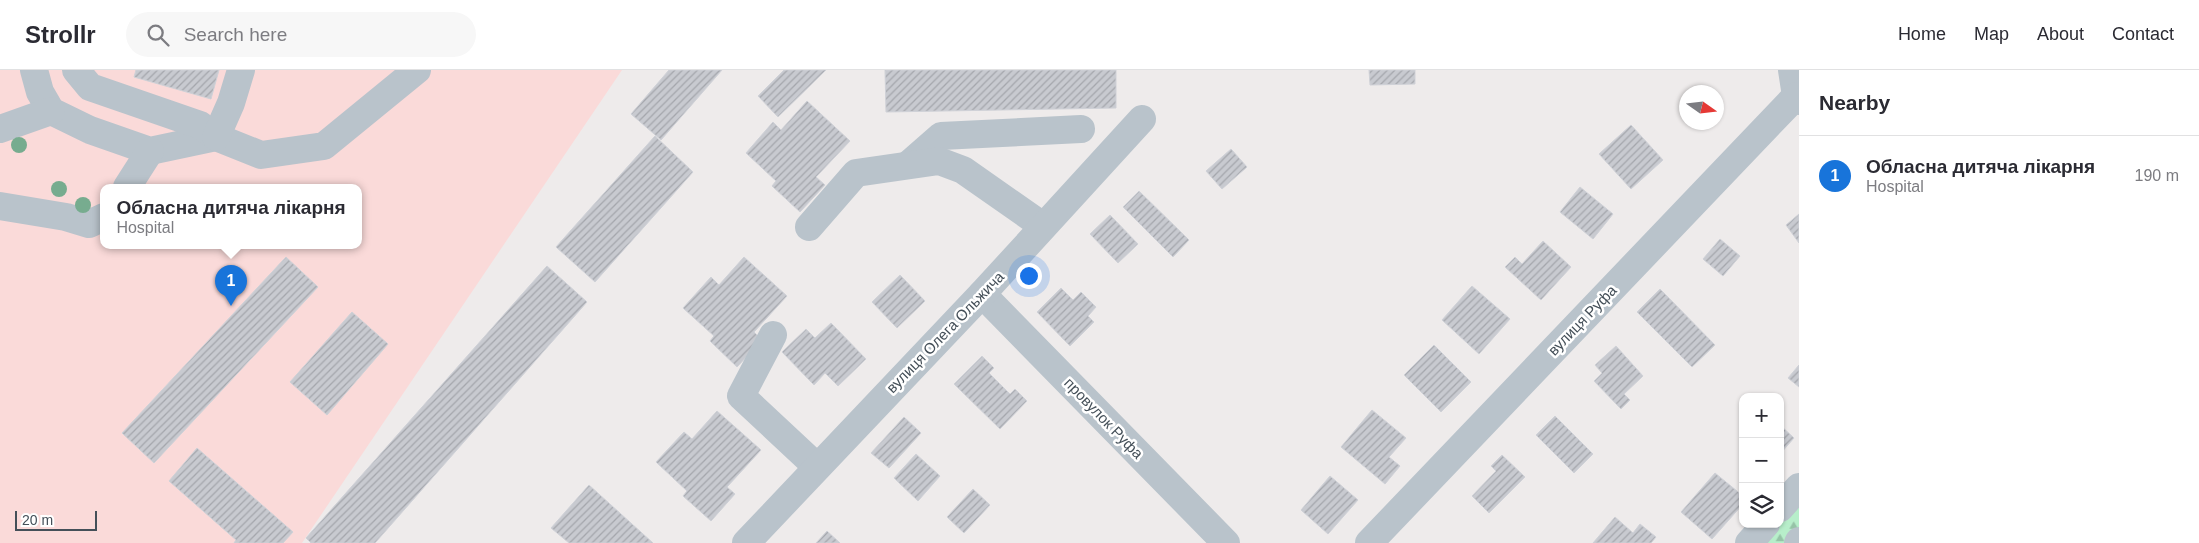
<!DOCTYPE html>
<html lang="en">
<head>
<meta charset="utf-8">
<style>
	:root { --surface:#fff; --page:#f7f7f7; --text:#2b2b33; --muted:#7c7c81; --line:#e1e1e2; --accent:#1874da }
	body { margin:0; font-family:Arial,sans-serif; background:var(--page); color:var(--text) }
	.controls { position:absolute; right:15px; bottom:15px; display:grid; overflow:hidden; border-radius:10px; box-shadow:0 1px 4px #0004 }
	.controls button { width:45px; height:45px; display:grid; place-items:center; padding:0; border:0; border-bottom:1px solid var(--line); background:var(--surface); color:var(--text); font:25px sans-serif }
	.compass { position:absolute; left:1679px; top:15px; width:45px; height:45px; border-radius:50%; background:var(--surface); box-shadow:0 1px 4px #0004; rotate:104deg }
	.scale { position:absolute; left:15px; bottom:12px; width:82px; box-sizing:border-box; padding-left:5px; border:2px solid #444f58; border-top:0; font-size:14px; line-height:18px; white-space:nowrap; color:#444f58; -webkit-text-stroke:4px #fff; paint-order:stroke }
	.you { position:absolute; left:1028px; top:205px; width:18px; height:18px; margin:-12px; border:4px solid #fff; border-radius:50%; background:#1a73e8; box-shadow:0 0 0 8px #1a73e833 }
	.badge { display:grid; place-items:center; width:32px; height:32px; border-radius:50%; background:var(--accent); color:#fff; font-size:16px; font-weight:700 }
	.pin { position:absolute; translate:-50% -41px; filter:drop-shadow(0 1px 2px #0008) }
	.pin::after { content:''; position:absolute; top:26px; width:18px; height:15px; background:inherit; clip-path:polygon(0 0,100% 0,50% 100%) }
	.popup { position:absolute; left:100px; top:114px; width:262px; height:65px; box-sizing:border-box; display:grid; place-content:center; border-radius:10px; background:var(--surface); filter:drop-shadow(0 1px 4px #0005); font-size:16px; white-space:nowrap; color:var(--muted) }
	.popup b { font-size:19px; color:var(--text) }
	.popup::after { content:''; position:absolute; left:50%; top:100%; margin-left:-10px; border:10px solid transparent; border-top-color:var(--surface) }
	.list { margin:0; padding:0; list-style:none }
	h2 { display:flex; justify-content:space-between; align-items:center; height:65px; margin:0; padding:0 20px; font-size:21px }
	h2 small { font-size:16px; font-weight:400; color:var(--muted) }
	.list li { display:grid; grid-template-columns:32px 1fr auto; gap:15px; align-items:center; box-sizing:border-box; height:80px; padding:0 20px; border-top:1px solid var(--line) }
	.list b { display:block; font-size:19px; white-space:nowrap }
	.list p { margin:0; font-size:16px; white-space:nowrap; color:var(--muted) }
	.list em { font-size:16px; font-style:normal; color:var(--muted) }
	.icon { flex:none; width:28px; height:28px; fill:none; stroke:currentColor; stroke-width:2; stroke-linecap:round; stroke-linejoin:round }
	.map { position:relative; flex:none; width:1799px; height:473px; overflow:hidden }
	header { display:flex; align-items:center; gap:30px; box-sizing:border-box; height:70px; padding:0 25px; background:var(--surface); border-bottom:1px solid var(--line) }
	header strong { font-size:24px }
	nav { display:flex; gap:28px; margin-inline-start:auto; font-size:18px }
	.search { width:350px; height:45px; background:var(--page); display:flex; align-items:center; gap:12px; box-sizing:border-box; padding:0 18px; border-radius:28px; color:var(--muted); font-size:19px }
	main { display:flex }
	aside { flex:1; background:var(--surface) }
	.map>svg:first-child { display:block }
	.medical { fill:#fadad9; fill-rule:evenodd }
	.forest { fill:url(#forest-firs) }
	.building { fill:url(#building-hatch); stroke:#cfd1d7 }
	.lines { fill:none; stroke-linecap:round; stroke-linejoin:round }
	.minor { stroke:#b9c3cb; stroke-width:28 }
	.tree { fill:#77ac8f }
	.labels { text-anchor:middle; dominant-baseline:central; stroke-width:5; stroke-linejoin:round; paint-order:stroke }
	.street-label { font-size:15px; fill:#444f58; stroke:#fff }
</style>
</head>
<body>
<header>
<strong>Strollr</strong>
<div class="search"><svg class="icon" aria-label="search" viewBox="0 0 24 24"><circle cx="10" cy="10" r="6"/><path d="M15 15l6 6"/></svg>Search here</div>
<nav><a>Home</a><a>Map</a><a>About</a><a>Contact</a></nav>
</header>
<main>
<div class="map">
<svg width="1799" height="473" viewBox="0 0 1799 473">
	<defs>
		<pattern id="forest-firs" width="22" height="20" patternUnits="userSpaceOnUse" patternTransform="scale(1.25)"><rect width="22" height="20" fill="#b7eeca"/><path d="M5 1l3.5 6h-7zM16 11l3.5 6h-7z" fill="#96c3a7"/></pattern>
		<pattern id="building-hatch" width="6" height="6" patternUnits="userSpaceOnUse" patternTransform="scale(1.25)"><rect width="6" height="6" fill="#c8cad0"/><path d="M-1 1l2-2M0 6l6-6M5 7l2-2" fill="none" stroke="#a4a6ac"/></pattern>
	</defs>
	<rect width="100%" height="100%" fill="#eeebeb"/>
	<path class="medical" d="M0,0H622L302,473H0ZM104,117H358V175H104Z"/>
	<polygon class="forest" points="1799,428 1799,459 1787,473 1761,473 1777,454 1780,454 1780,450"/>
	<g class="building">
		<polygon points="136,0 219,0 211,29 134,7"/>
		<polygon points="669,0 722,0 661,70 631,44"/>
		<polygon points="784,0 826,0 778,47 758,26"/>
		<polygon points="885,0 1116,0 1116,38 886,42"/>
		<polygon points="1369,0 1415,0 1415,14 1370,15"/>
		<polygon points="807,31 850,71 816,107 825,115 800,142 772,116 776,111 746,83 773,52 781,60"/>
		<polygon points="1631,55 1663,90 1631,119 1599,84"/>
		<polygon points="655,66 693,102 595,212 556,177"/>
		<polygon points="1231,79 1247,97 1222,119 1206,101"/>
		<polygon points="1580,117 1613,144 1593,169 1560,142"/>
		<polygon points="1139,121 1189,170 1173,187 1123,137"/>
		<polygon points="1799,144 1799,173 1786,155"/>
		<polygon points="1110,145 1138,174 1118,193 1090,164"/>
		<polygon points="1720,169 1740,186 1723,206 1703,189"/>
		<polygon points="1543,171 1571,197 1541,230 1505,197 1515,187 1522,194"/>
		<polygon points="286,187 318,217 154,393 122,363"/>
		<polygon points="744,187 787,226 754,262 762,270 737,297 710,271 714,266 683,238 711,207 719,215"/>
		<polygon points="547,196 587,232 375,473 311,473 306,468"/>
		<polygon points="900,205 925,231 897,258 872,232"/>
		<polygon points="1472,216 1510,249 1479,284 1442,250"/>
		<polygon points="1061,218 1073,230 1081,222 1096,237 1088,246 1094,252 1070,276 1037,242"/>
		<polygon points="1660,219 1715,275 1692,297 1637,242"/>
		<polygon points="352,242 388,274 327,345 290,312"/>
		<polygon points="831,253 866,289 838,316 825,303 814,315 782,282 806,259 815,268"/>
		<polygon points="1434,275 1471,312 1441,342 1404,305"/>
		<polygon points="1616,276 1643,306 1624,324 1630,330 1621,339 1594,311 1602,303 1595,295"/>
		<polygon points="982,286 994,298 989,303 1010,324 1015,319 1027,331 1000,359 954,314"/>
		<polygon points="1799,295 1799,317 1788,308"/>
		<polygon points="1372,340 1406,368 1389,387 1400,396 1385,414 1341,377"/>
		<polygon points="717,341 761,380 727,417 735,424 711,451 683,426 687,421 656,392 684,362 692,369"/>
		<polygon points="1555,346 1593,384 1574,403 1536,365"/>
		<polygon points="904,347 921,363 889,398 871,383"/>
		<polygon points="1780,355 1794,368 1780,384"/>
		<polygon points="197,378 293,462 283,473 234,473 236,470 169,411"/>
		<polygon points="916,384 940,406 918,431 894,408"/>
		<polygon points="1502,385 1525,407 1489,443 1472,426 1496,401 1491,396"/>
		<polygon points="1715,403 1743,426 1743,434 1712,469 1681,442"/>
		<polygon points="1330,406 1358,430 1328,464 1301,440"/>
		<polygon points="589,415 653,473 569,473 551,458"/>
		<polygon points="973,419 990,435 964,463 947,447"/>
		<polygon points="1615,447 1633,463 1640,454 1656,467 1651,473 1593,473"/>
		<polygon points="827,461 840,473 816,473"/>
	</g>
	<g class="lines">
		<g class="minor">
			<polyline points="34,0 40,22 51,41 90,60 150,81 216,67"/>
			<polyline points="76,0 90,17 200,55 216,67 261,85 324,76 417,0"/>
			<polyline points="1792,0 1796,26 1799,31"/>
			<polyline points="0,59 51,41"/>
			<polyline points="216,67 231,33 241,0"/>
			<polyline points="909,94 941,66 1081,59"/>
			<polyline points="127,117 150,81"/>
			<polyline points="0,136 66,147 89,154 104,147"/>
			<polyline points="809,157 856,103 939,91 963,100 1043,156"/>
			<polyline points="982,224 1226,473"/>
			<polyline points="773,265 741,326 816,396"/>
			<polyline points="1780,438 1799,417"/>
			<polyline points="746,473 982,224 1142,49"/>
			<polyline points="1369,473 1796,26"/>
			<polyline points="1749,473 1766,454"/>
			<polyline points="1798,473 1799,471"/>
		</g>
	</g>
	<g class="tree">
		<circle cx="19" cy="75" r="8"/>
		<circle cx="59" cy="119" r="8"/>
		<circle cx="83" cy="135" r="8"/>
	</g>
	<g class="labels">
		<g class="street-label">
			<text transform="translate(1582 250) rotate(-46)">вулиця Руфа</text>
			<text transform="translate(945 262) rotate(-46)">вулиця Олега Ольжича</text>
			<text transform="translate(1104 348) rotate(46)">провулок Руфа</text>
		</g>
	</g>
</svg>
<div class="controls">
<button>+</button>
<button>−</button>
<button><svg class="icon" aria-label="layers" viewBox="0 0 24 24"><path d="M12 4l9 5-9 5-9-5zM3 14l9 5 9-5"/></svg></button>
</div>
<svg class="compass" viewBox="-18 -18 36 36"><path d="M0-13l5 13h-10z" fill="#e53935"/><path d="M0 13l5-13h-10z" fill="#7c7c81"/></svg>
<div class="scale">20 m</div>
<div class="you"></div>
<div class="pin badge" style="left:231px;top:236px">1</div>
<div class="popup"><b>Обласна дитяча лікарня</b>Hospital</div>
</div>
<aside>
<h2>Nearby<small></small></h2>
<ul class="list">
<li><span class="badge">1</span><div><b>Обласна дитяча лікарня</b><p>Hospital</p></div><em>190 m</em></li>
</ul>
</aside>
</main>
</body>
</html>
